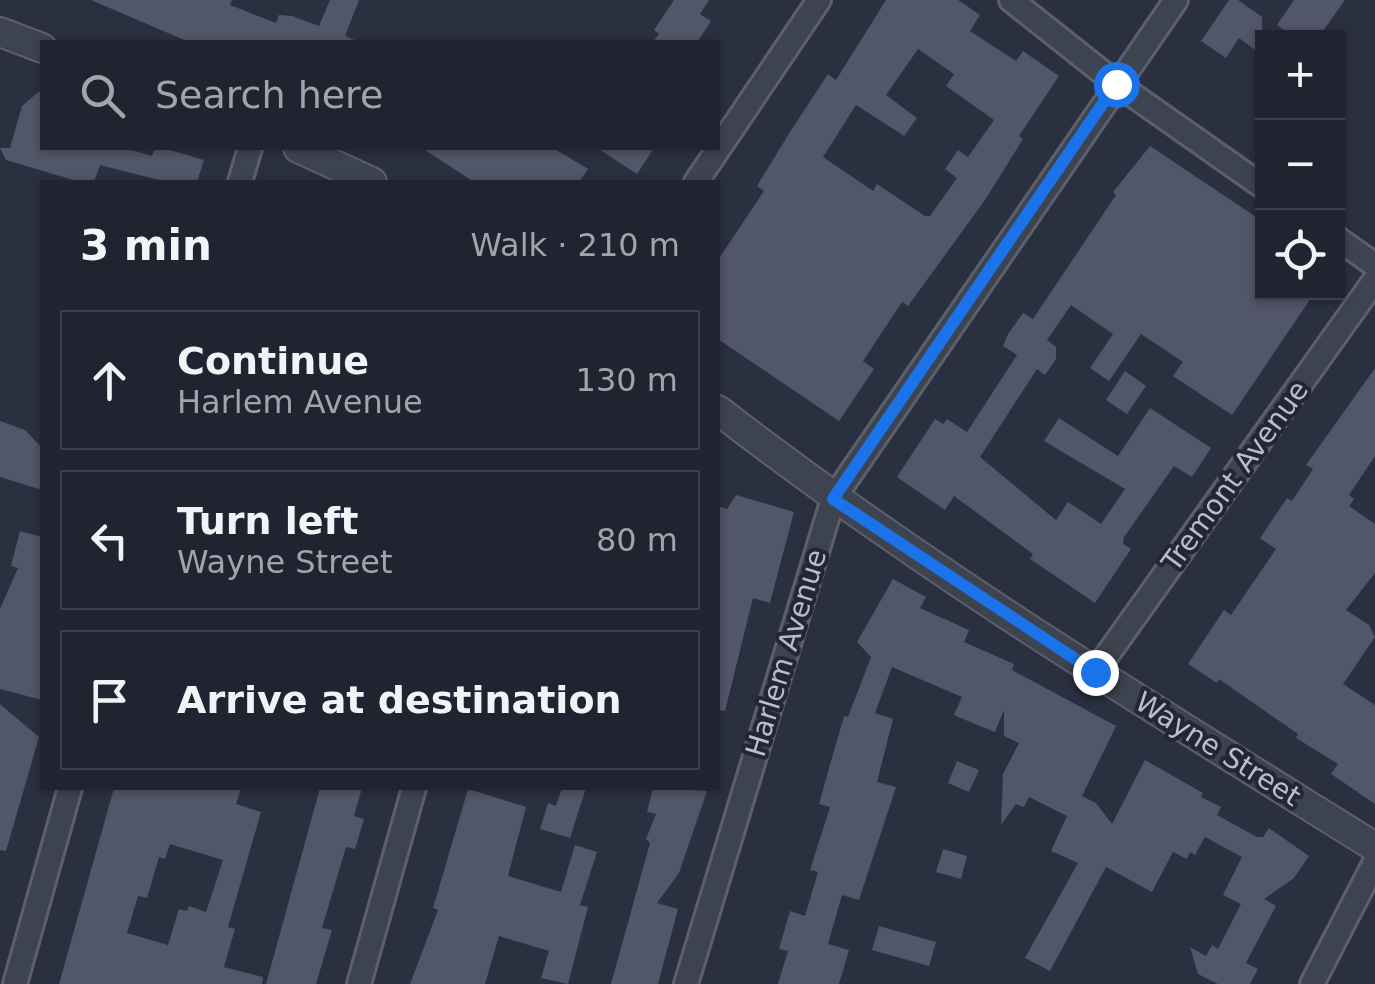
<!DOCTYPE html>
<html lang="en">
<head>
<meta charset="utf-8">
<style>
	:root { --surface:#202430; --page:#282c38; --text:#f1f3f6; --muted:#a2a4ab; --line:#3d414c }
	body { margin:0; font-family:"DejaVu Sans",sans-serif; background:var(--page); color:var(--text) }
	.controls { position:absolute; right:30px; top:30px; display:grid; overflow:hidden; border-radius:0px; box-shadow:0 2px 8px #0004 }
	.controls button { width:90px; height:90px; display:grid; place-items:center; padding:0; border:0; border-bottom:2px solid var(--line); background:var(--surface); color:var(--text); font:50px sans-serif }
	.stop { position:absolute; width:30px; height:30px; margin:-22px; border:8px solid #1a73e8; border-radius:50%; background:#fff }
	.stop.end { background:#1a73e8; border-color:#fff; box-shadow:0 2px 10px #0008 }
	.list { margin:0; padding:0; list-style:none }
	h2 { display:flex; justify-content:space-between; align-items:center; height:130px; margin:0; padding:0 40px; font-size:42px }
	h2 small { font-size:32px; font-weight:400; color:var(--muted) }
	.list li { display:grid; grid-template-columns:65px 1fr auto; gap:30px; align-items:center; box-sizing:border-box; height:140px; margin:0 20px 20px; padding:0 20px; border:2px solid var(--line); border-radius:0px }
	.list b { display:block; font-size:38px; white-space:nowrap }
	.list p { margin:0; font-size:32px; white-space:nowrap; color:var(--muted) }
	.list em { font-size:32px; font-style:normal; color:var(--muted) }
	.icon { flex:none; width:55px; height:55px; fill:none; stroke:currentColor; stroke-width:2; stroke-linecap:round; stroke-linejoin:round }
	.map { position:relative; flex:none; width:1375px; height:984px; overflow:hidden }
	.search { position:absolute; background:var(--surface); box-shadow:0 2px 8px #0004; left:40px; top:40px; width:680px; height:110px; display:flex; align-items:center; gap:25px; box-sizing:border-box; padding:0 35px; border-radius:0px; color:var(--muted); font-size:38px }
	.panel { position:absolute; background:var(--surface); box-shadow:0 2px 8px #0004; left:40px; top:180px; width:680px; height:610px; border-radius:0px }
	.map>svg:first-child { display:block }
	.building { fill:#515668; fill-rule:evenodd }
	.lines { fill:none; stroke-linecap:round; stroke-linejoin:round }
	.minor-casing { stroke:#5c606d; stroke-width:28 }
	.tertiary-casing { stroke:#5c606d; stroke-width:32 }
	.minor { stroke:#3e4350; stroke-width:22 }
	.tertiary { stroke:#3e4350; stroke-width:28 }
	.route { stroke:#1a73e8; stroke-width:12 }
	.labels { text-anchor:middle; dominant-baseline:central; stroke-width:8; stroke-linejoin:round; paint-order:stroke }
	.street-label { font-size:28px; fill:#bbbeca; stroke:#232735 }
</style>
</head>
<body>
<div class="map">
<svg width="1375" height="984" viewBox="0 0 1375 984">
	<rect width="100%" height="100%" fill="#2b3040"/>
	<g class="building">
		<polygon points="91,0 232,0 230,5 276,23 279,15 292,16 319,26 330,0 359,0 345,36 357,41 189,42"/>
		<polygon points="674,0 709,0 700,14 711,21 697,42 653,42 659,34 654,30"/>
		<path d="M886,0H958L980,15L970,31L1016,61L1023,51L1059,76L1019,136L1023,139L985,200L908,306L902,302L863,361L874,369L839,421L718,339V260L764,191L757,186L790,132L828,74L836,80ZM918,49L954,74L946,86L994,120L968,157L958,150L945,169L957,178L930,216H925L877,184L873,191L823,157L856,105L904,136L917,118L886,95Z"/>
		<polygon points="1229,0 1238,0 1262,17 1262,55 1239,38 1226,58 1201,41"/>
		<polygon points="1294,0 1345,0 1318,38 1294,38 1277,25"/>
		<polygon points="42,89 42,148 125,148 152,156 155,148 163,148 204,160 197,182 167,182 100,165 94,182 80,182 6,160 0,148 10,148 22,106"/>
		<polygon points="1150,146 1262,221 1262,292 1315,292 1232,415 1173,376 1183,362 1141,334 1109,381 1090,368 1113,334 1071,305 1047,340 1056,347 1056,359 1045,375 1037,369 980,457 1056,520 1068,502 1101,524 1125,489 1044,441 1059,418 1118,456 1150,408 1211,448 1192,477 1174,466 1124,537 1123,544 1131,549 1095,603 1030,559 1033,554 954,496 945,510 897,477 935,419 943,424 947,419 967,432 1017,355 1003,346 1008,334 1023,313 1033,319 1116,195 1113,192"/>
		<polygon points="422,148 553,148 588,169 579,182 474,182"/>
		<polygon points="597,148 654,148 637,174"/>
		<polygon points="1375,368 1375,456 1349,495 1354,499 1349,506 1375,524 1375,573 1346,610 1369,625 1375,637 1343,684 1375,705 1375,804 1331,774 1338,764 1296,738 1298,734 1219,679 1217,683 1188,664 1224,610 1231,615 1276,549 1260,538 1287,498 1292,501 1313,469 1306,465"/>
		<polygon points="1125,371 1146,386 1127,414 1106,400"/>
		<polygon points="0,421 25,430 42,448 42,490 0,477"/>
		<polygon points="736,495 794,512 770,603 753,598 725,711 718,710 718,506 727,509"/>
		<polygon points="20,531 42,537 42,700 0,689 0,609 18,568 11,566"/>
		<polygon points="893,579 926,597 920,608 969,630 964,642 1014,664 1012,670 1116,726 1082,796 1096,803 1112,824 1145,760 1203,793 1201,797 1221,807 1217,815 1257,837 1263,837 1269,828 1309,856 1294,878 1264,899 1276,906 1246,963 1258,969 1250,984 1218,984 1198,974 1190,947 1206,956 1212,945 1218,949 1241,904 1223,895 1242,857 1205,837 1195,855 1190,852 1187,859 1173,852 1152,892 1106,867 1050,971 1025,958 1078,863 1051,851 1067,816 1029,797 1024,807 1016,804 1001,825 1003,774 1019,743 1004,736 1004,710 995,732 975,724 954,715 962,697 892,667 875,713 893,719 877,782 896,787 859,900 842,895 828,944 849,950 839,984 778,984 788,951 779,949 790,911 805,916 818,872 810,870 830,807 819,804 829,768 844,716 848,717 871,657 857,642"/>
		<polygon points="0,704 39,737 6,851 0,850"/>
		<polygon points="957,761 979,770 969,792 948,783"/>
		<path d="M114,788H241L236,804L261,812L228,927L235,929L224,967L263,977L262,984H59ZM170,844L223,860L206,912L189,906L187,911L179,909L168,945L127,933L138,896L147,898L159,857L165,859Z"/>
		<polygon points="320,788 362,788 354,816 364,819 355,849 346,847 322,928 332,930 316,984 266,984"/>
		<polygon points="562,788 586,788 570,838 540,829 548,803 556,806"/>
		<polygon points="653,788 707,791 679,873 657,903 678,909 658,984 611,984 650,843 646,839 656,814 647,812"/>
		<polygon points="468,789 526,807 508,876 561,892 575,845 597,852 580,905 588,907 568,984 541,978 549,951 499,936 485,984 410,984 438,910 433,908"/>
		<polygon points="943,849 967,856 961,879 936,872"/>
		<polygon points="879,926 936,942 929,966 872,950"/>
	</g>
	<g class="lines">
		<g class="minor-casing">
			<g id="minor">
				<polyline points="1011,0 1117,84 1262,186"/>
				<polyline points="240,182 250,148"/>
				<polyline points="696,182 819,0"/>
				<polyline points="1338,239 1375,265"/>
				<polyline points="1095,672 1375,280"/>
				<polyline points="15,984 70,788"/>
				<polyline points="359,984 414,788"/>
				<polyline points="686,984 833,499 1176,0"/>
				<polyline points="1312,984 1375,862"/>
			</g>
		</g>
		<g class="tertiary-casing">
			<g id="tertiary">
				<polyline points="0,32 42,48"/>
				<polyline points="298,148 372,182"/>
				<path d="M718,410C926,571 1152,708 1375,847"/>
			</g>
		</g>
		<use href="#minor" class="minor"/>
		<use href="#tertiary" class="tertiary"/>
	</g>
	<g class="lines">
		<polyline class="route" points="1095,672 833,499 1116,84"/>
	</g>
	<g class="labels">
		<g class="street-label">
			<text transform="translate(1235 476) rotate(-54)">Tremont Avenue</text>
			<text transform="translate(786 653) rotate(-73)">Harlem Avenue</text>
			<text transform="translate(1218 749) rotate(32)">Wayne Street</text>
		</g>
	</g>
</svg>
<div class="controls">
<button>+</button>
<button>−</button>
<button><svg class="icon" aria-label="locate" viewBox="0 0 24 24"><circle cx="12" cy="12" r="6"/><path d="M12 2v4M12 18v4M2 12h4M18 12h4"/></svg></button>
</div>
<div class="stop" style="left:1116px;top:84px"></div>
<div class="stop end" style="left:1095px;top:672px"></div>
<div class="search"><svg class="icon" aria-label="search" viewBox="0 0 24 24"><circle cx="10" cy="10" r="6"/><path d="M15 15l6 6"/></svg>Search here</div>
<section class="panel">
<h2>3 min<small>Walk · 210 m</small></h2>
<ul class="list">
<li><svg class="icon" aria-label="ahead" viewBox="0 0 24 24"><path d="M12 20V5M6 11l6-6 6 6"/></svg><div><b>Continue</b><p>Harlem Avenue</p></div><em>130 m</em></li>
<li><svg class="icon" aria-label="left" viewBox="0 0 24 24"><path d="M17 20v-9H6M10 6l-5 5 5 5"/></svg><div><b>Turn left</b><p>Wayne Street</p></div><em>80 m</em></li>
<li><svg class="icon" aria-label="arrive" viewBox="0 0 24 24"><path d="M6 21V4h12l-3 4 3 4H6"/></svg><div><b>Arrive at destination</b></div></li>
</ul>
</section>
</div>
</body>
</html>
